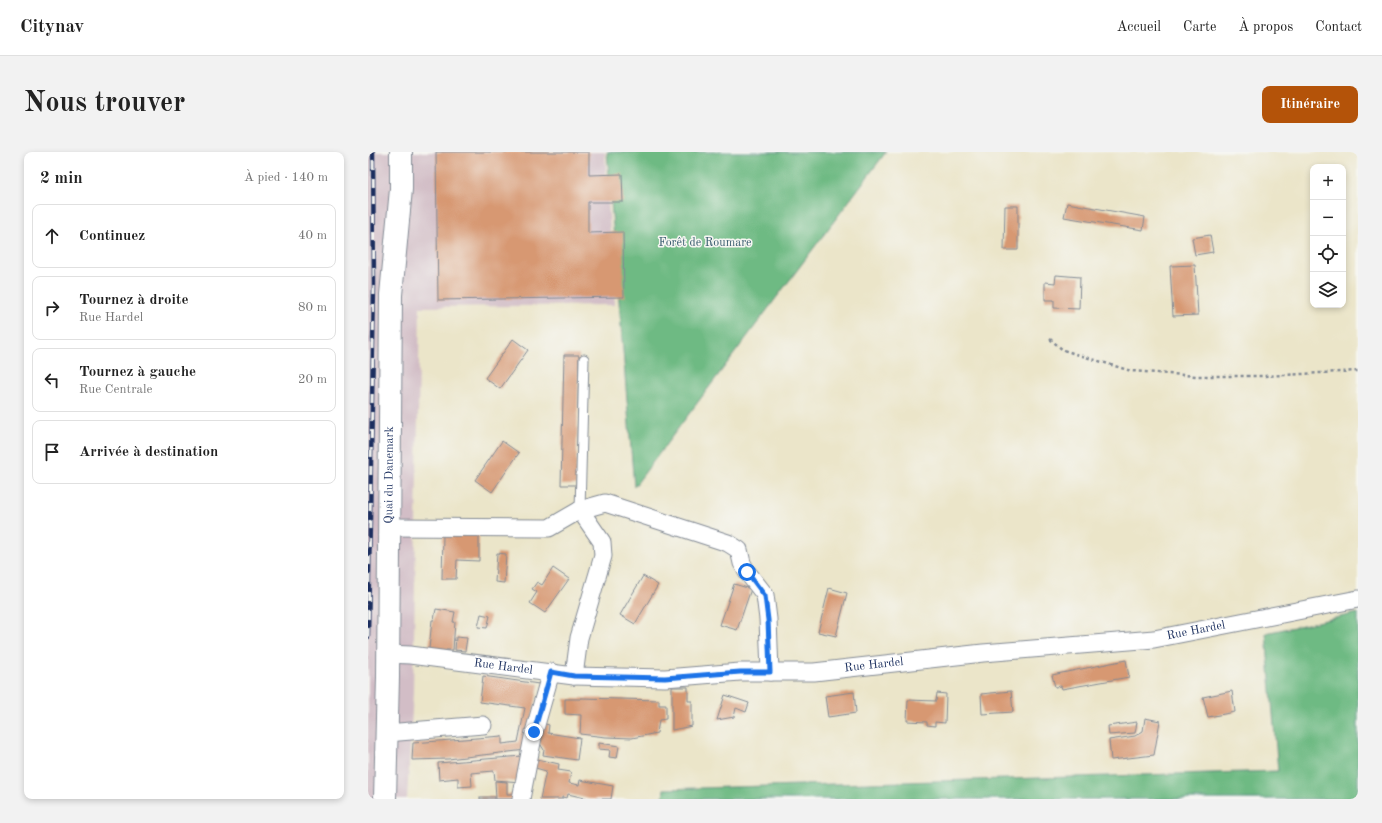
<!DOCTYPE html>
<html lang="fr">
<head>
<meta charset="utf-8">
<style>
	:root { --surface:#fff; --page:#f2f2f2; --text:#222; --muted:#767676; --line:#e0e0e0; --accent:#b45309 }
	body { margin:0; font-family:"Old Standard TT",serif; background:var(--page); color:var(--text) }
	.controls { position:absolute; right:12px; top:12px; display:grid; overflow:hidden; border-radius:8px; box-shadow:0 2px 6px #0003 }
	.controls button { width:36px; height:36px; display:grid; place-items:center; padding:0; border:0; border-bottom:1px solid var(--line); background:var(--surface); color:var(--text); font:20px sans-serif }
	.stop { position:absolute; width:12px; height:12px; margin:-9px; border:3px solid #1a73e8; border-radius:50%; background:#fff }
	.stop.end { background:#1a73e8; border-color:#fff; box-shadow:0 1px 4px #0008 }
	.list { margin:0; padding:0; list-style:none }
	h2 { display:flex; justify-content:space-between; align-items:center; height:52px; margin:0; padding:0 16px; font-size:17px }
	h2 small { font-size:13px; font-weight:400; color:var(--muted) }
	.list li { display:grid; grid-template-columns:26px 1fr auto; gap:12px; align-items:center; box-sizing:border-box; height:64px; margin:0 8px 8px; padding:0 8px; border:1px solid var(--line); border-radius:8px }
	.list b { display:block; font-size:15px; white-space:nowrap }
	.list p { margin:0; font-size:13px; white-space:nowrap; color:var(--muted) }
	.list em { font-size:13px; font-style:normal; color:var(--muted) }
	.icon { flex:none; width:22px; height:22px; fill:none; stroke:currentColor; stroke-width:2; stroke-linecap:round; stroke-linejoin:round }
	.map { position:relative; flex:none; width:990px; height:647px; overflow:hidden; border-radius:8px }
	header { display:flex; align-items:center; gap:24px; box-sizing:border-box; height:56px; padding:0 20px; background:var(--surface); border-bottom:1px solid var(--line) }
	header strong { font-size:19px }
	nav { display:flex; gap:22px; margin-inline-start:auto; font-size:14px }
	.intro { display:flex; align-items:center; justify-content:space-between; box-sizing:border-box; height:96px; padding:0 24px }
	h1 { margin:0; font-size:28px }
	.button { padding:10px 18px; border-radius:8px; background:var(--accent); color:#fff; font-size:14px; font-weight:700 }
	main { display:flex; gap:24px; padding:0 24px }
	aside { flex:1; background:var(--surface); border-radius:8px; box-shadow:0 2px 6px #0003 }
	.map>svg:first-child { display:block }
	.industrial { fill:#d2bdc6 }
	.forest { fill:#6eba83; stroke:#447470 }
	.building { fill:#d79872 }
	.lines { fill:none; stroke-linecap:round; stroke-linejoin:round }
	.service-casing { stroke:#838a94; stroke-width:11 }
	.minor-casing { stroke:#838a94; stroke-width:19 }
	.secondary-casing { stroke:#838a94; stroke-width:24 }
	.path { stroke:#838a94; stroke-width:2.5; stroke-dasharray:3 3; stroke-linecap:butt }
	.service { stroke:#fff; stroke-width:9 }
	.minor { stroke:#fff; stroke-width:17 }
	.secondary { stroke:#fff; stroke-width:22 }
	.rail-casing { stroke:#1b2f5e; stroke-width:4.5 }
	.rail { stroke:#f6f6f2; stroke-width:3; stroke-dasharray:9; stroke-linecap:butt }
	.route { stroke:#1a73e8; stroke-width:5 }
	.labels { text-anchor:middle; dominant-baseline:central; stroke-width:3; stroke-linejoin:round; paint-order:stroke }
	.park-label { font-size:12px; fill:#365a6d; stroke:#f6f6f2 }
	.street-label { font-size:12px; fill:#1b2f5e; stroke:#f6f6f2 }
</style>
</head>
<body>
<header>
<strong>Citynav</strong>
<nav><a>Accueil</a><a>Carte</a><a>À propos</a><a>Contact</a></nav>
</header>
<div class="intro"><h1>Nous trouver</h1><a class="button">Itinéraire</a></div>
<main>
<aside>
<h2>2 min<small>À pied · 140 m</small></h2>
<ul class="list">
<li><svg class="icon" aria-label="ahead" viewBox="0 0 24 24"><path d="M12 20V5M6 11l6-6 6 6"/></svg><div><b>Continuez</b></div><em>40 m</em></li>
<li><svg class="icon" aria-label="right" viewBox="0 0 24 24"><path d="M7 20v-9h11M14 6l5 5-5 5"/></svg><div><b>Tournez à droite</b><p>Rue Hardel</p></div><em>80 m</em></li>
<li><svg class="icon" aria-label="left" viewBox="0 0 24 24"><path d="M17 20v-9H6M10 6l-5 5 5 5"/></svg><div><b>Tournez à gauche</b><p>Rue Centrale</p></div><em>20 m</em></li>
<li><svg class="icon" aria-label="arrive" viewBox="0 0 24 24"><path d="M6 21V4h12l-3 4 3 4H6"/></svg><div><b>Arrivée à destination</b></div></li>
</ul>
</aside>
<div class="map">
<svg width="990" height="647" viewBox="0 0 990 647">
	<rect width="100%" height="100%" fill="#f6f6f2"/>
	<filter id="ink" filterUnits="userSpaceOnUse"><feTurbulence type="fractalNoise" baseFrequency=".025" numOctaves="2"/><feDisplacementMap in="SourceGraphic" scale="8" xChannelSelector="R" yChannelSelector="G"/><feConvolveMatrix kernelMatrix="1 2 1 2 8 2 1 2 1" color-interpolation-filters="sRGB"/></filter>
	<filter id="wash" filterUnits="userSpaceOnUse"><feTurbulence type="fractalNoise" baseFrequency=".012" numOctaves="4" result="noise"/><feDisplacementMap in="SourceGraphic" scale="16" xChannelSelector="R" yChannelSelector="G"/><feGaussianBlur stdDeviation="0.9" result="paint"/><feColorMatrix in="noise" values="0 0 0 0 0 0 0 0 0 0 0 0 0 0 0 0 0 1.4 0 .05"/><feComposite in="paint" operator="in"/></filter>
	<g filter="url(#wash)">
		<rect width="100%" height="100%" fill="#ebe5c9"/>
		<polygon class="industrial" points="0,0 237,0 247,153 52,155 45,541 39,647 0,647"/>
		<g class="forest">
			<polygon points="239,0 518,0 266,335"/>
			<polygon points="990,461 990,647 295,647 296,637 910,619 898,481"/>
		</g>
		<g id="blocks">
			<g class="building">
				<polygon points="68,0 221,0 221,23 254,22 255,50 220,50 220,81 255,80 256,145 70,148"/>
				<polygon points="699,51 777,65 775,78 696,65"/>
				<polygon points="637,54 650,54 650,98 636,98"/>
				<polygon points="842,83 845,100 827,103 824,86"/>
				<polygon points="827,113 830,163 805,164 802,114"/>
				<polygon points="688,123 712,125 711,157 686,156 686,148 677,148 677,130 687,131"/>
				<polygon points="145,187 160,198 132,237 117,226"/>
				<polygon points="196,203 211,203 208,333 193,333"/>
				<polygon points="134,289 151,301 124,340 107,328"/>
				<polygon points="75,383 111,383 111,409 89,408 88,427 74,427"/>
				<polygon points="129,401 138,402 136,431 127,430"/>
				<polygon points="185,416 201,427 177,461 162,451 169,440 164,437 169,430 174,433"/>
				<polygon points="275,424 290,433 267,472 252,463"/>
				<polygon points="366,432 383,437 369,478 352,473"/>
				<polygon points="461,436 479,441 468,484 450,480"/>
				<polygon points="68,457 87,460 85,470 87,470 85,498 78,498 78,499 61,497 64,468 66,468"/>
				<polygon points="113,462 122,464 119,476 110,475"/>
				<polygon points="88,485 99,486 97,499 87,498"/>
				<polygon points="758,508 761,525 694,537 693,534 687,535 684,523"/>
				<polygon points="115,524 171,532 158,598 80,607 44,608 45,591 134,584 134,592 150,590 157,556 112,550"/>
				<polygon points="304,535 320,535 320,549 324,549 324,574 304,578"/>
				<polygon points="643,539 645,560 614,562 613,542"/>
				<polygon points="864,539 867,560 840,565 835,545"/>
				<polygon points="486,540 488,561 460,565 457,544"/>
				<polygon points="569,541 578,542 577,571 567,570 567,574 559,573 559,570 539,569 540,548 568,549"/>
				<polygon points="357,543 381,551 378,560 368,556 366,565 349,568"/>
				<polygon points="213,546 291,548 291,553 298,553 298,567 291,568 289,581 264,586 238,585 212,582 213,563 197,562 197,547 213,547"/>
				<polygon points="777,566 792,569 786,603 743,608 741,588 767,584 775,579"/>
				<polygon points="769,570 767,581 741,583 740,574"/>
				<polygon points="174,571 181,573 180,581 212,586 209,608 175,603 176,598 170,588"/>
				<polygon points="231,591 251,594 249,606 241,605 242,598 231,597"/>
				<polygon points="154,604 153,630 127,628 126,619 103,621 104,634 90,635 90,626 71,628 70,611"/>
				<polygon points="165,606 191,612 190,618 203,620 201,631 211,633 212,628 245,634 243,647 221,647 200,642 199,646 194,645 194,647 172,647 178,619 164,615"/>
				<polygon points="127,629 139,630 139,642 145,642 145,647 128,647"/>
				<rect x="112" y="645" width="15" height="2"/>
			</g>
		</g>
	</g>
	<g filter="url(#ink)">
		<use href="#blocks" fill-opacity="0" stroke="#838a94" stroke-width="1"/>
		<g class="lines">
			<g class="service-casing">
				<polyline id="service" points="212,358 216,207"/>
			</g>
			<g class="minor-casing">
				<g id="minor">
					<polyline points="212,358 237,351 360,391 371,398 374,411 379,420 397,443 400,467 402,520"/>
					<polyline points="22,375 181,376 212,358 234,390 235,404 211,486 206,524"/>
					<path id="s1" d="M20,502L42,503L206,524L297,526L372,520H446L615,501L786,487L990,447"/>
					<polyline points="19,581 115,573"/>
					<polyline points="153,647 166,580 183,520"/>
				</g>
			</g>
			<g class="secondary-casing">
				<g id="secondary">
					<path id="s2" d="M17,647L20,525L23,143L33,37V0"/>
				</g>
			</g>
			<polyline class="path" points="682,187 695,198 763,219 828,224 897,224 990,219"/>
			<use href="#service" class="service"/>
			<use href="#minor" class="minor"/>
			<use href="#secondary" class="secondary"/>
			<g class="rail-casing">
				<polyline id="rail" points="0,485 6,135 5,0"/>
			</g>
			<use href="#rail" class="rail"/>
		</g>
	</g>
	<g class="lines" filter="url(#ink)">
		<polyline class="route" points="166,580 183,520 206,524 297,526 372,520 402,520 400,468 397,444 379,420"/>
	</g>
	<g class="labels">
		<g class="park-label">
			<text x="337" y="91">Forêt de Roumare</text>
		</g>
		<g class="street-label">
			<text stroke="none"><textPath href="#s2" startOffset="324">Quai du Danemark</textPath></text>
			<text stroke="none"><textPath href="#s1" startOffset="812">Rue Hardel</textPath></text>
			<text stroke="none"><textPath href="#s1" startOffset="488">Rue Hardel</textPath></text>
			<text stroke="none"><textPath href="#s1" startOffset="116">Rue Hardel</textPath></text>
		</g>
	</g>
</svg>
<div class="controls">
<button>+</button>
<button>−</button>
<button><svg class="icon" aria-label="locate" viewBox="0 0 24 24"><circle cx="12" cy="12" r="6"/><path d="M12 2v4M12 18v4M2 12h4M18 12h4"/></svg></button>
<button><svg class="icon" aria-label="layers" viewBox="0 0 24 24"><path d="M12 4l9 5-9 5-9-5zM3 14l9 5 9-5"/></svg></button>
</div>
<div class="stop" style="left:379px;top:420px"></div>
<div class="stop end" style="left:166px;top:580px"></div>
</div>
</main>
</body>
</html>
